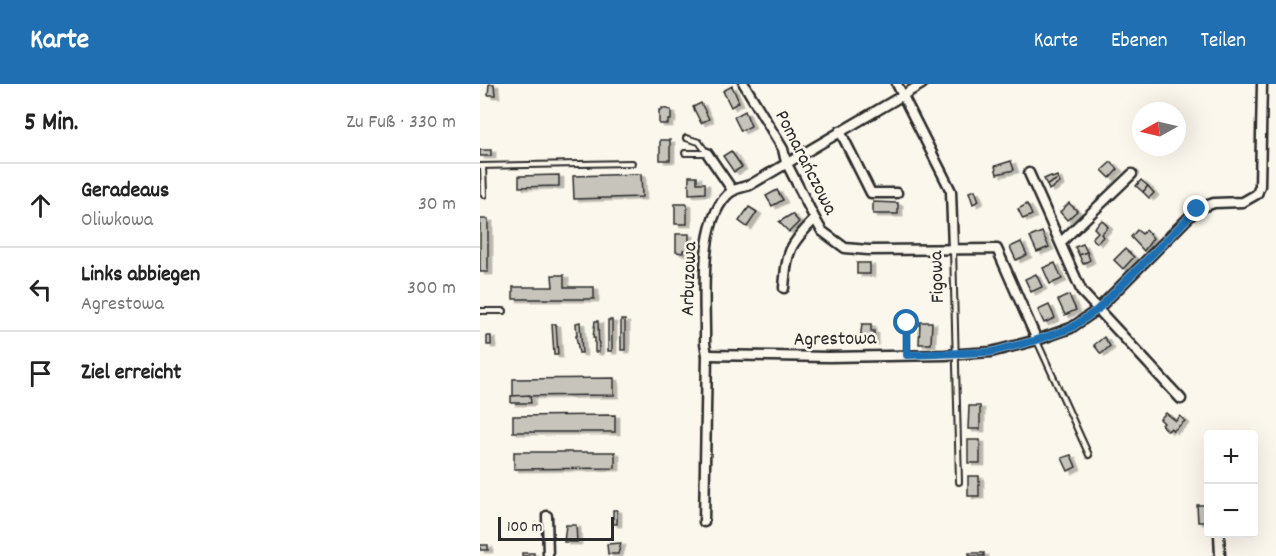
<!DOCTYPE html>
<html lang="de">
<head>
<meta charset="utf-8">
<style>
	:root { --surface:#fff; --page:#f2f2f2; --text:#222; --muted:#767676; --line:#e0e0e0; --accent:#1f6fb2 }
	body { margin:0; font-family:Dekko,sans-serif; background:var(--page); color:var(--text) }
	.controls { position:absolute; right:18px; bottom:18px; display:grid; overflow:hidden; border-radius:6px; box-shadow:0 6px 24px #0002 }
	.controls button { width:54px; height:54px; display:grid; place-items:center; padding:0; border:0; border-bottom:2px solid var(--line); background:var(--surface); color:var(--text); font:30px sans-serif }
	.compass { position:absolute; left:652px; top:18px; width:54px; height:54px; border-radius:50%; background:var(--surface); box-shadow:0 6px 24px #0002; rotate:262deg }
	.scale { position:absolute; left:18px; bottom:15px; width:116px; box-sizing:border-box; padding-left:6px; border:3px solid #2b2b2b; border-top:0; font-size:16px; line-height:21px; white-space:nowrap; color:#2b2b2b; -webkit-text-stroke:4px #fbf7ec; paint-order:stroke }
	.stop { position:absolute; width:18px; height:18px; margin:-14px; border:4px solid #1f6fb2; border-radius:50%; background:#fff }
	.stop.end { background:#1f6fb2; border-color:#fff; box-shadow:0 2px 6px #0008 }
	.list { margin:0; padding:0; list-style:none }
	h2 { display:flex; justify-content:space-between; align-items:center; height:78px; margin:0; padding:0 24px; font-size:26px }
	h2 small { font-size:20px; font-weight:400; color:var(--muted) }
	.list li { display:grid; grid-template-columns:39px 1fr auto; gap:18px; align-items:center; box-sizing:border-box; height:84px; padding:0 24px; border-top:2px solid var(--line) }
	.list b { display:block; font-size:22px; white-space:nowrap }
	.list p { margin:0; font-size:20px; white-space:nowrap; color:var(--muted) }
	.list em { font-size:20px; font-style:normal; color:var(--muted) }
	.icon { flex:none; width:33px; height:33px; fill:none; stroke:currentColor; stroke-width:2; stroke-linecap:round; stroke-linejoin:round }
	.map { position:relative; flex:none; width:796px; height:472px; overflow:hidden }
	header { display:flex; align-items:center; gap:36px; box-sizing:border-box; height:84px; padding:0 30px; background:var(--accent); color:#fff }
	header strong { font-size:28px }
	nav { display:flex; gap:33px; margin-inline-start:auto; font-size:21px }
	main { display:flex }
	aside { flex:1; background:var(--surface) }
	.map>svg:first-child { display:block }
	.building { fill:#c7c4bc; stroke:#2b2b2b; stroke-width:1.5; filter:url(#shadow) }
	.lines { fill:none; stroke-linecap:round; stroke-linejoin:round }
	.lane-casing { stroke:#2b2b2b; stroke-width:8 }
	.street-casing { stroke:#2b2b2b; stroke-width:13 }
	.lane { stroke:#fbf7ec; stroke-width:4 }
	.street { stroke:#fbf7ec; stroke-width:8 }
	.route { stroke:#1f6fb2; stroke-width:8 }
	.labels { text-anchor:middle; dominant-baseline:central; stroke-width:5; stroke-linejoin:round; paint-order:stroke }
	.street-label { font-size:20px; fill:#2b2b2b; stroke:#fbf7ec }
</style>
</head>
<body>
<header>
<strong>Karte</strong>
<nav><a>Karte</a><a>Ebenen</a><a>Teilen</a></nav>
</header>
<main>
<aside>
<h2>5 Min.<small>Zu Fuß · 330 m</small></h2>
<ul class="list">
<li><svg class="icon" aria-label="ahead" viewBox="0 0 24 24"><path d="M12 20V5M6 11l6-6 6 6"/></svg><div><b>Geradeaus</b><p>Oliwkowa</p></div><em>30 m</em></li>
<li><svg class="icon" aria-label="left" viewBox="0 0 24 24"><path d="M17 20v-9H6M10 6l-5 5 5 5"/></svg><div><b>Links abbiegen</b><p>Agrestowa</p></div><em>300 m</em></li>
<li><svg class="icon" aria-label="arrive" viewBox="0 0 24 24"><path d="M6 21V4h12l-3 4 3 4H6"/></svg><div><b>Ziel erreicht</b></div></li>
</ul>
</aside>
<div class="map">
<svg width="796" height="472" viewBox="0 0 796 472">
	<defs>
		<filter id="shadow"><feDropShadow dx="4.5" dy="2.5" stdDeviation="0" flood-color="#0004"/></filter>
	</defs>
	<rect width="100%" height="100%" fill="#fbf7ec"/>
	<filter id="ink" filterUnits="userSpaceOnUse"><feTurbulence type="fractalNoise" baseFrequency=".0167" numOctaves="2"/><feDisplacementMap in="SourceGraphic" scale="12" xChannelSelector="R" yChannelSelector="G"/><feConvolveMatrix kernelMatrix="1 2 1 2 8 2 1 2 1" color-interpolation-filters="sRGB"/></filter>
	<g filter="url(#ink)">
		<g class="building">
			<polygon points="9,0 14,0 15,11 8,11"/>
			<polygon points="252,2 259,18 251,23 243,7"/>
			<polygon points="221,19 229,35 221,39 213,23"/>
			<polygon points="182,24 191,26 191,36 188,36 188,40 179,40 179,26 182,26"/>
			<polygon points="265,27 271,42 261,47 254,33"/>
			<rect x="180" y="56" width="10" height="20"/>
			<rect x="0" y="66" width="11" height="6"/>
			<polygon points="251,67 262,83 254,88 243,72"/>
			<polygon points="531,77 534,86 517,90 515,82"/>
			<polygon points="631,78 638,85 630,94 622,86"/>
			<polygon points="161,90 162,113 94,115 93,92"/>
			<polygon points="79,91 79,102 39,103 39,92"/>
			<polygon points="209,92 217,92 217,99 225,99 225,109 209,110"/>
			<polygon points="571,92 572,94 577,92 578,95 567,101 564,95"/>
			<polygon points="578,95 580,99 569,106 567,101"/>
			<polygon points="661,96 668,102 663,108 656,102"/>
			<polygon points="668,102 674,109 669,114 663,108"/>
			<polygon points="297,106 303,116 292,122 286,112"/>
			<polygon points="495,106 499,117 493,120 489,108"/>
			<polygon points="393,118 418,119 418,130 393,130"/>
			<polygon points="589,119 597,127 587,136 580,128"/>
			<rect x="195" y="120" width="12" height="20"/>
			<polygon points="547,120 552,131 543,135 538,125"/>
			<polygon points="269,123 277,128 267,143 259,137"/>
			<polygon points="312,130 319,138 309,148 299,138"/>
			<rect x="0" y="135" width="8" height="53"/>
			<polygon points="622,136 628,143 621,150 623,153 617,159 612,154 618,148 614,144"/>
			<polygon points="657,146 662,150 666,146 673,154 664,167 651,153"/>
			<polygon points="562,148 569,163 557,168 550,153"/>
			<polygon points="196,150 209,150 209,166 203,166 203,169 196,168"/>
			<polygon points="541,158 547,171 536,176 530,163"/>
			<polygon points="603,160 607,168 599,171 595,163"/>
			<polygon points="645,165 654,173 643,185 634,176"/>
			<polygon points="607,168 610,176 603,180 599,171"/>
			<rect x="377" y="179" width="13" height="11"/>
			<polygon points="575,179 582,195 570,200 563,184"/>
			<polygon points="556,190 562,203 551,208 545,195"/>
			<polygon points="72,191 84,191 84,203 114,203 114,215 33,215 33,203 73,203"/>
			<polygon points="589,211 596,226 585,231 578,216"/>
			<polygon points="569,221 575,234 564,239 558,226"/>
			<rect x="128" y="236" width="4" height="31"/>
			<rect x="141" y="236" width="4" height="30"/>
			<polygon points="115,237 118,237 119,268 115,268 115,254 113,254"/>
			<polygon points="100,238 102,269 99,269 96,252 97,252 96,239"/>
			<polygon points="440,238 452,238 451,260 439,260"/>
			<polygon points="72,240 76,240 78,271 74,271"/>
			<polygon points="382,240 391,240 391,247 394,247 394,258 380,257"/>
			<rect x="7" y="252" width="4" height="9"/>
			<polygon points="624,253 630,262 621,270 614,261"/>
			<polygon points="134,294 134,311 33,312 33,295"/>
			<polygon points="50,311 51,319 31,319 31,312"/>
			<polygon points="489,322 500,322 500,345 488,345"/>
			<polygon points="686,329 696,337 700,332 705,337 693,347 691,344 688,347 682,341 684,339 680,335"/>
			<polygon points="135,331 135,348 33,348 33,332"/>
			<rect x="488" y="356" width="12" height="23"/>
			<polygon points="34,368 135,368 135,384 34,385"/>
			<polygon points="591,371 596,383 588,387 582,374"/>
			<rect x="488" y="392" width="11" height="20"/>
			<polygon points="717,421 726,421 725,438 718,438"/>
			<rect x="133" y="426" width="4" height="14"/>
			<polygon points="86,441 96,441 97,458 84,458"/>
			<polygon points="141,459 138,470 128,470 127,460"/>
			<rect x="0" y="461" width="8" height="5"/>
			<rect x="42" y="469" width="12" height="3"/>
			<rect x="489" y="469" width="15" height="3"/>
		</g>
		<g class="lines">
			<g class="lane-casing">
				<g id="lane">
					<polyline points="205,69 227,69 219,58 206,54"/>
					<polyline points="0,82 152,79"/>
					<polyline points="3,82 4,111"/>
					<polyline points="473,165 479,398"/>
					<polyline points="0,227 24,227"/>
					<polyline points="557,257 609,371"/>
					<polyline points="427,271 427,239"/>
				</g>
			</g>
			<g class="street-casing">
				<g id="street">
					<polyline points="264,0 303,65 306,78 335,135 342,147 365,164 388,166 517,165 557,256"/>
					<polyline points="417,0 471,107 473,165"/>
					<polyline points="360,47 391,109 417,109"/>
					<polyline points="227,69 253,107"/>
					<polyline points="549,89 602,208 701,315"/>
					<polyline points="581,158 652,90"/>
					<path d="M304,204C307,168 308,162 335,135"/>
					<polyline points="227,271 349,273 465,271 511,268 557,256 591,244 617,226 717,125 734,119 763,118 777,110 780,102 782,0"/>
					<polyline points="67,432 68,472"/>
					<path d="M224,438L227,271L225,259C226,219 216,133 252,107C257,104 264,103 270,101L442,0"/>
					<polyline points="739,450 740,472"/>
				</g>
			</g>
			<use href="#lane" class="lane"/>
			<use href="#street" class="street"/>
		</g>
	</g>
	<g class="lines" filter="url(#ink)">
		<polyline class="route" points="427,239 427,271 511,268 557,256 591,244 617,226 717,125"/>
	</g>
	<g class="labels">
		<g class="street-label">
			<text transform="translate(325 79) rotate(63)">Pomarańczowa</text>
			<text transform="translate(458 193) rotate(-92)">Figowa</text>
			<text transform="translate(210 195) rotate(-88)">Arbuzowa</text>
			<text transform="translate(355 256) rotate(-1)">Agrestowa</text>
		</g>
	</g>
</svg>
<div class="controls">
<button>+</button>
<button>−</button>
</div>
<svg class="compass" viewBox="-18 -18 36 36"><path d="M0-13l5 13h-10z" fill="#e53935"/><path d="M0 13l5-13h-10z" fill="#767676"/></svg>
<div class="scale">100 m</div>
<div class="stop" style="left:427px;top:239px"></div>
<div class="stop end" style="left:717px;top:125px"></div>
</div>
</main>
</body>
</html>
